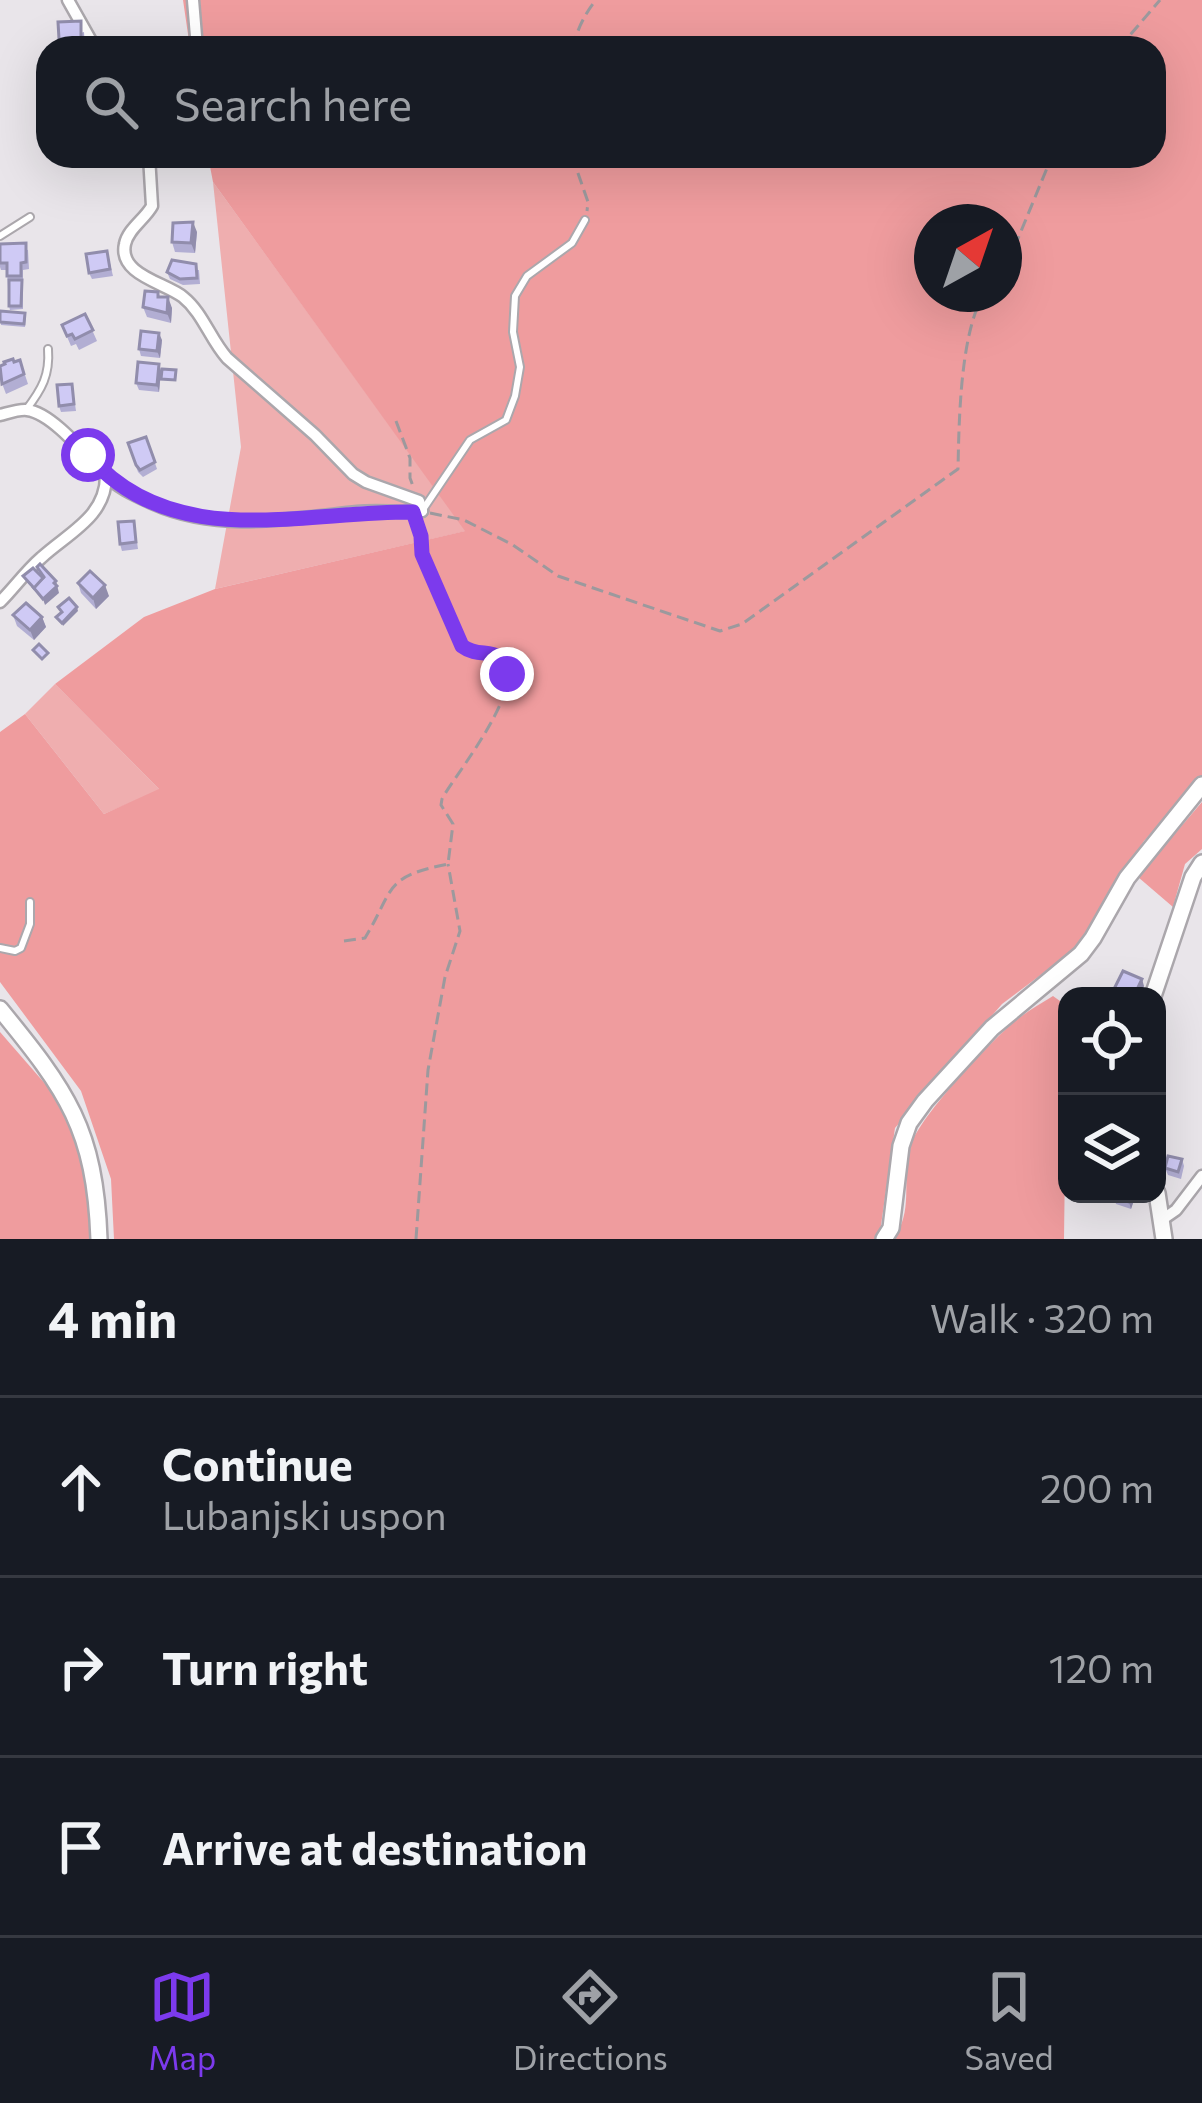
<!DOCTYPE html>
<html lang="en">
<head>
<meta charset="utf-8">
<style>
	:root { --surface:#171b24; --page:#242831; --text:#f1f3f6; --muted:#9ea1a6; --line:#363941; --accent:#7c3aed }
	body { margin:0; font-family:Commissioner,sans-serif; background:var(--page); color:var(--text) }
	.controls { position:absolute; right:36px; bottom:36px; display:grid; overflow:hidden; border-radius:24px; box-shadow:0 12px 48px #0002 }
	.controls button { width:108px; height:108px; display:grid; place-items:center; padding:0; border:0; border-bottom:3px solid var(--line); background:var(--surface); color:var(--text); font:60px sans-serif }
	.compass { position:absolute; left:914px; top:204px; width:108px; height:108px; border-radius:50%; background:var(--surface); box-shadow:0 12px 48px #0002; rotate:40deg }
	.stop { position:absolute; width:36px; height:36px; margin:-27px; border:9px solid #7c3aed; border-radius:50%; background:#fff }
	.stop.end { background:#7c3aed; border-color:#fff; box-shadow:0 3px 12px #0008 }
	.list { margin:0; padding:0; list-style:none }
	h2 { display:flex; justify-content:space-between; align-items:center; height:156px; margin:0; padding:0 48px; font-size:51px }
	h2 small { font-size:39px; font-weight:400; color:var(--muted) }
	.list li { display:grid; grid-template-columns:78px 1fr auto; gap:36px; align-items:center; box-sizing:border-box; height:180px; padding:0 48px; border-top:3px solid var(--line) }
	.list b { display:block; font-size:45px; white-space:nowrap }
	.list p { margin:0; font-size:39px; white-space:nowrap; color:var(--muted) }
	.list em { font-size:39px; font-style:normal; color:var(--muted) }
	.icon { flex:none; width:66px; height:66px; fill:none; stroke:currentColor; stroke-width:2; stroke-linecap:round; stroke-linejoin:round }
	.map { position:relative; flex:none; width:1202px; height:1239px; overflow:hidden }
	.search { position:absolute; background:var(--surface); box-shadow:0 12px 48px #0002; left:36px; right:36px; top:36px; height:132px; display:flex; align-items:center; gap:30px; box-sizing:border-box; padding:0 42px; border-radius:36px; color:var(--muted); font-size:45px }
	.sheet { height:696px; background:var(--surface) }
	nav { display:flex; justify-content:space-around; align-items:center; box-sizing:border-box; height:168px; border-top:3px solid var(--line); background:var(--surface); font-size:33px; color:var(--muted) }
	nav a { display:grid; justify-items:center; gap:6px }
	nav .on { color:var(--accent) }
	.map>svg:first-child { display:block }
	.green { fill:#efaeaf }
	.forest { fill:#ef9c9e; fill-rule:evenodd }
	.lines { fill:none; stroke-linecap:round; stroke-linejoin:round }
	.lane-casing { stroke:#aba7ac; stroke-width:10 }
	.street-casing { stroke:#aba7ac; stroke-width:15 }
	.secondary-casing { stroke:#aba7ac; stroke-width:20 }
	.path { stroke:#9c999d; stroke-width:3; stroke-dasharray:12 6; stroke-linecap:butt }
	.lane { stroke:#fff; stroke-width:6 }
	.street { stroke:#fff; stroke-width:10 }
	.secondary { stroke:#fff; stroke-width:15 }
	.wall { fill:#b2aed3 }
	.shaded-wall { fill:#918dac }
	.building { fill:#cfcaf5; stroke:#918dac; stroke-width:3 }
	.route { stroke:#7c3aed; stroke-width:15 }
</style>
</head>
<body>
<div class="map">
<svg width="1202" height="1239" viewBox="0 0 1202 1239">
	<rect width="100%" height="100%" fill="#e9e5ea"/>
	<g class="green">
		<polygon points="213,182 466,531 215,589 241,447"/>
		<polygon points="55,684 160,790 104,814 25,714"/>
	</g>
	<g class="forest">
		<path d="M183,0H1202V776L1144,841L1074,950L1002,1004L895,1128L880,1232L876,1239H114L111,1179L81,1091L0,982V732L25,714L104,814L159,789L55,684L144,617L215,589L465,531L213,182L208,156H1154V48H190ZM932,222H1004V294H932Z"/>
		<polygon points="1202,802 1202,849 1185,864 1173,907 1138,877"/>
		<path d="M1053,996L1067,1006L1064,1239H893C914,1212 902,1181 909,1150C915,1121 990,1042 1014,1022C1026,1012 1040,1004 1053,996Z"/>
		<polygon points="0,1032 54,1094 77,1142 92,1198 90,1239 0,1239"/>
	</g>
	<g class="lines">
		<g class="lane-casing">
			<g id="lane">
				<polyline points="0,236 30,217"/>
				<path d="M26,410C42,389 50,375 48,349"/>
				<polyline points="424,508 470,440 506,420 515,396 520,367 513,332 515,296 527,276 572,243 585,220"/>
				<polyline points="0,948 15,951 21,948 30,924 30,902"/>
			</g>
		</g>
		<g class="street-casing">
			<g id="street">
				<polyline points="68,0 95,48"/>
				<polyline points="193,0 197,48"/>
				<path d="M149,156L152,206C145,219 128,229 125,244C118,275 166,283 183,297C203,313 210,339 227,358L315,435L353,474L366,482L419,501L422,511"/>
				<path d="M0,415C8,413 19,409 27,410C53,413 88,458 105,475C118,488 137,496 154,504C217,532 290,519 357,512C378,510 400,513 422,511"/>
				<path d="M0,602C14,588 26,571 41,558C68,533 106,517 106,476"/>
				<polyline points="1163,1219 1176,1210 1202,1176"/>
			</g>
		</g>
		<g class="secondary-casing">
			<g id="secondary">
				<polyline points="1153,996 1193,877 1202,863"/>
				<path d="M0,1009C67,1091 95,1129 99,1239"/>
				<polyline points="1157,1193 1164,1239"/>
				<polyline points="884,1239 891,1228 901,1146 909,1123 925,1101 992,1028 1081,954 1093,938 1127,878 1202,785"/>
			</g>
		</g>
		<g class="path">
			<path d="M574,48C575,32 586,12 596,0"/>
			<polyline points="1119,48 1160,0"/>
			<polyline points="572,156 588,202 587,211"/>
			<polyline points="1004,262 1017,241 1052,156"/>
			<polyline points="396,421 410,458 410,478 414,489"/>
			<path d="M430,513L464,520L513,545L558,576L720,631L742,624L958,469C959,422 960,333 984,294"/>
			<path d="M344,941L365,938C395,888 383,877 448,864L453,824L441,805L442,799C453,777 537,676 498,655C486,649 474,654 462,646L422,554L417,525"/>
			<polyline points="416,1239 428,1070 445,977 460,931 448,864"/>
		</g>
		<use href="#lane" class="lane"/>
		<use href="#street" class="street"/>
		<use href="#secondary" class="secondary"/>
	</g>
	<g class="wall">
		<polygon points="84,32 85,48 62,48 59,39"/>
		<polygon points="197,232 195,253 175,252 172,242"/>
		<polygon points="0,244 28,250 29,269 23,270 23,309 10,310 9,306 7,270 1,270 0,267"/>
		<polygon points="107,251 113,276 92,279 89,273"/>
		<polygon points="199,270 200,284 183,285 170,279 167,272"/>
		<polygon points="158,292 160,297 172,308 171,323 147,317 143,307"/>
		<polygon points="0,311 26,316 25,327 1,325"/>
		<polygon points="85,314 97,341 79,350 76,344 71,346 62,325"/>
		<polygon points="162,340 160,358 141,356 139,349"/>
		<polygon points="20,360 28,384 6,394 0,378 14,362"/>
		<polygon points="159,364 161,371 159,392 139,390 136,383"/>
		<polygon points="72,384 76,411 61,412 59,406"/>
		<polygon points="146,437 157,469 143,477 138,472 128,443"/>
		<polygon points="134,521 138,549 122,551 120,544"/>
		<polygon points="78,583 109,596 96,609 81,593"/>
		<polygon points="13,615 42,617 46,627 34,640 17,626"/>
		<polygon points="1182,1159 1184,1166 1181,1179 1168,1175 1165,1168"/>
		<polygon points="1115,1194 1136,1194 1131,1209 1116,1204 1114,1197"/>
	</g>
	<g class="shaded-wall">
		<polygon points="193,222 197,232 195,253 191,243"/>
		<polygon points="168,297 172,308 171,323 167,313"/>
		<polygon points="159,333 162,340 160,358 157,351"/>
		<polygon points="159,364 161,371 159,392 157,385"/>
		<polygon points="56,581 59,593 45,605 43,599"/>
		<polygon points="105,585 109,596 96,609 93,598"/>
		<polygon points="77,607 78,611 63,626 62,623"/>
		<polygon points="42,617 46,627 34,640 30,630"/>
		<polygon points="1142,979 1144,986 1140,996 1134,996"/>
		<polygon points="1131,1194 1136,1194 1131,1209 1129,1202"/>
	</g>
	<g class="building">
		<polygon points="81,21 81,39 59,39 58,22"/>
		<polygon points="193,222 191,243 172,242 173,223"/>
		<polygon points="26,243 26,262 21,263 21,276 7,276 7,263 0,263 0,244"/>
		<polygon points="107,251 110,269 89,273 86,254"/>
		<polygon points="172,260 196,264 197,278 180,279 167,272"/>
		<polygon points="9,280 22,280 21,306 9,306"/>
		<polygon points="145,291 158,292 158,297 168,297 167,313 143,307"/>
		<polygon points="0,311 25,313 24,324 0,322"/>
		<polygon points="85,314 93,330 75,339 72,334 67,336 62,325"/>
		<polygon points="141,331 159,333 157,351 139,349"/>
		<polygon points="13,359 14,362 20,360 24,374 2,384 0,366 5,364 4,362"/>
		<polygon points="138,362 159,364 157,385 136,383"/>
		<polygon points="162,369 176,370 175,380 161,379"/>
		<polygon points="72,384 74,404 59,406 57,385"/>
		<polygon points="146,437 155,462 140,470 136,465 128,443"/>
		<polygon points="134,521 136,542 120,544 118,522"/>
		<polygon points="40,564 56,581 54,583 57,586 43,599 33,587 44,577 37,567"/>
		<polygon points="33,568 43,578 34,588 23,576"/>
		<polygon points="90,571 105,585 93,598 78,583"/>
		<polygon points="69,598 77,607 62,623 56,617 62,612 58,607"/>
		<polygon points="26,603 42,617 30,630 13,615"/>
		<polygon points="39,644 48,653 42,659 33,650"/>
		<polygon points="1123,971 1142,979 1134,996 1124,996 1113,991"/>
		<polygon points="1168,1156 1182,1159 1178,1172 1165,1168"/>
		<polygon points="1115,1194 1131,1194 1129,1202 1114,1197"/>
	</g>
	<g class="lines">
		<path class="route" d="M88,455C172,553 302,511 413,512L421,536L422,554L462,646C482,661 499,642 507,674"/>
	</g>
</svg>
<div class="controls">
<button><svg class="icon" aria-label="locate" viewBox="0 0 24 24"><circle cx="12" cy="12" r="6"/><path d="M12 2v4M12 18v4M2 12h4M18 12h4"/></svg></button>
<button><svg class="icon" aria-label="layers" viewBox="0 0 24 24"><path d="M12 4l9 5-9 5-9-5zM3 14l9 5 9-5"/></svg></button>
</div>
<svg class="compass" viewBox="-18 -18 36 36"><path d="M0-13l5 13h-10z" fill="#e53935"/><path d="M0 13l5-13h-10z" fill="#9ea1a6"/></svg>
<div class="stop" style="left:88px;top:455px"></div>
<div class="stop end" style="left:507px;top:674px"></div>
<div class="search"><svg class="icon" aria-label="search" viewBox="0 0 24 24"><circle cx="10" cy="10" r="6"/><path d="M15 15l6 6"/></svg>Search here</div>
</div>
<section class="sheet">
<h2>4 min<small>Walk · 320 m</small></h2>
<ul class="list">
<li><svg class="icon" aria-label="ahead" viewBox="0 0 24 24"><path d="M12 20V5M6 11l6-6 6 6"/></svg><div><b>Continue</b><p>Lubanjski uspon</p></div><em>200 m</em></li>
<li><svg class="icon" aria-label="right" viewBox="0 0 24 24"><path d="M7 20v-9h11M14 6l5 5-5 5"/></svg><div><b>Turn right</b></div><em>120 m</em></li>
<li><svg class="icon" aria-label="arrive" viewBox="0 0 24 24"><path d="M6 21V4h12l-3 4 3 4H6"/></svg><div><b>Arrive at destination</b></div></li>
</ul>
</section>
<nav>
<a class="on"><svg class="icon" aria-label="map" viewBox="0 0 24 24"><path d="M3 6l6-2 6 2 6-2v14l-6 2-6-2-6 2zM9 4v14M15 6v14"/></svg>Map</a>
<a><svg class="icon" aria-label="directions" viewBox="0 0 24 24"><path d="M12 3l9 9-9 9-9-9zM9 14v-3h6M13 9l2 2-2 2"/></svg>Directions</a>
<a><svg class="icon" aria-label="saved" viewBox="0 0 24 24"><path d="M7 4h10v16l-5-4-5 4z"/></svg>Saved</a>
</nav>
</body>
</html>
